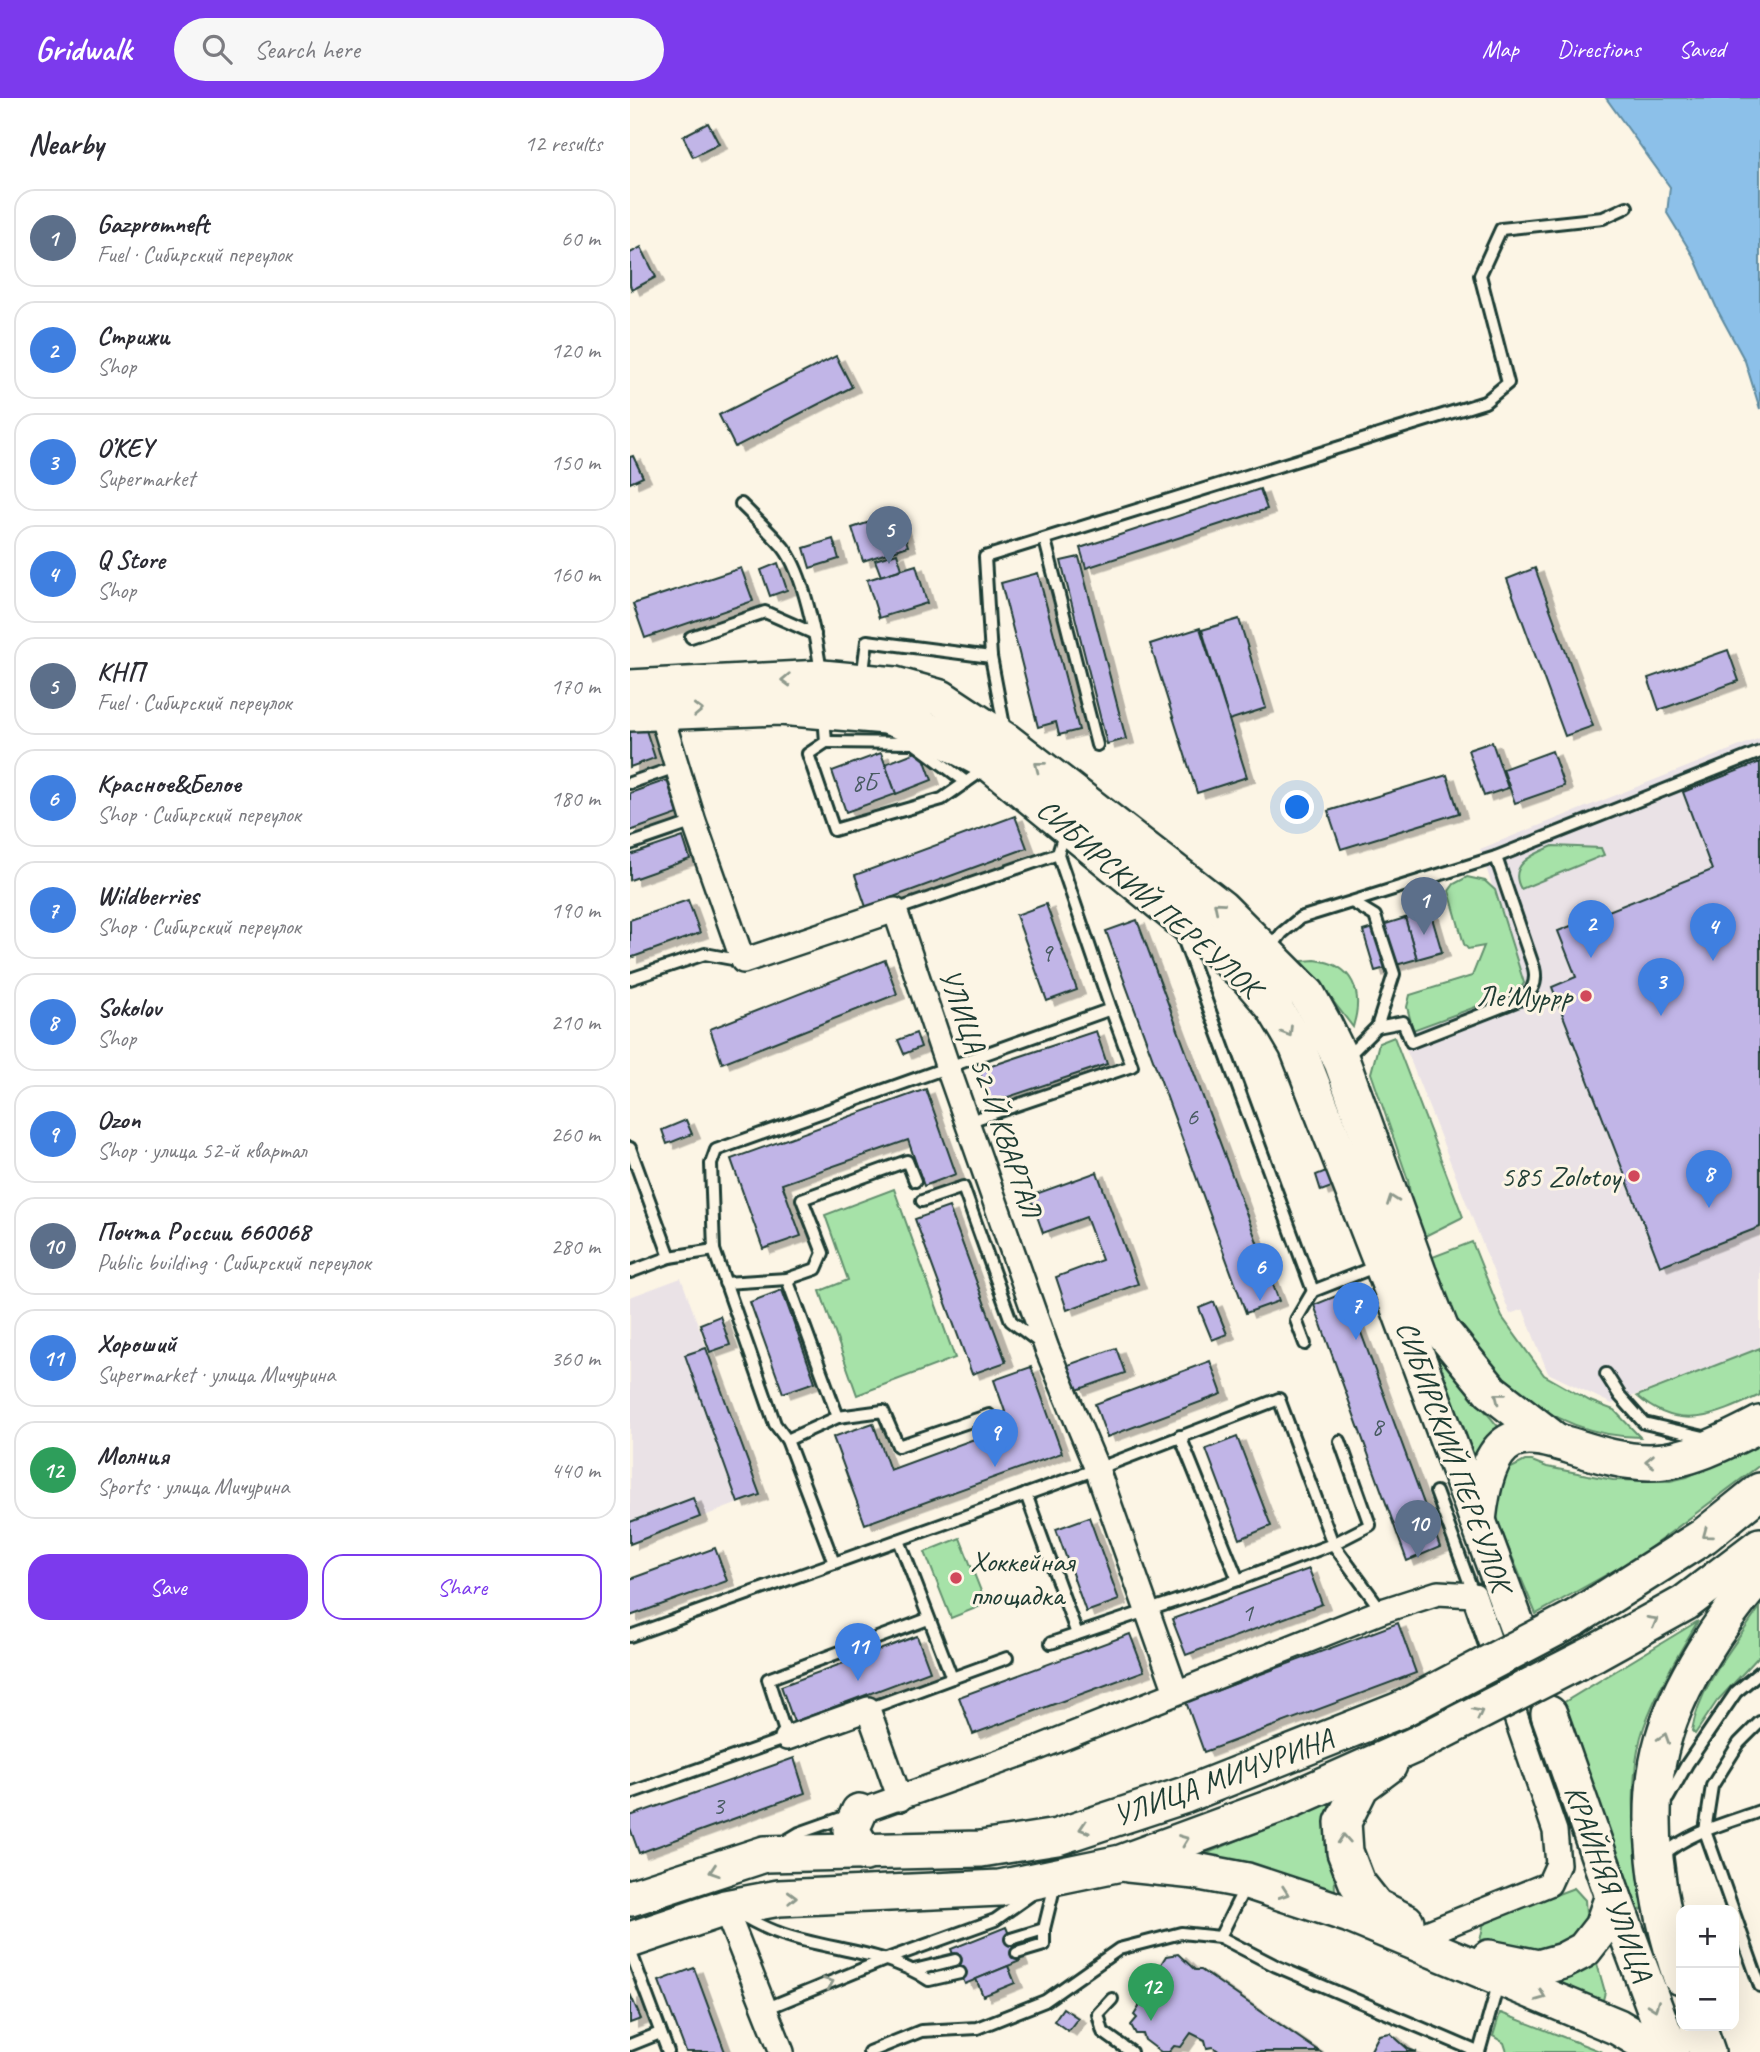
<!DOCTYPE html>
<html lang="en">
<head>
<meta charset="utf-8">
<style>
	:root { --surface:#fff; --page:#f7f7f7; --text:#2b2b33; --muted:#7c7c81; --line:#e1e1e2; --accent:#7c3aed }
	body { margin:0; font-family:Caveat,sans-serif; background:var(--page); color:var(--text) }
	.controls { position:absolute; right:21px; bottom:21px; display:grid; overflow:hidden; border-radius:14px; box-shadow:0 7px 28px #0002 }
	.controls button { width:63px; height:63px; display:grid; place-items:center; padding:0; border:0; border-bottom:2px solid var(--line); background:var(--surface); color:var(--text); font:35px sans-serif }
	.you { position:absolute; left:668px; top:710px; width:24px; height:24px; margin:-18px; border:5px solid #fff; border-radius:50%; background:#1a73e8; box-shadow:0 0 0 10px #1a73e833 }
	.badge { display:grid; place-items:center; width:46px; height:46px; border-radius:50%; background:var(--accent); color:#fff; font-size:23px; font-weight:700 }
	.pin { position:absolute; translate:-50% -58px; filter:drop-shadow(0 2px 4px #0008) }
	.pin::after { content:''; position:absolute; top:37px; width:24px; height:21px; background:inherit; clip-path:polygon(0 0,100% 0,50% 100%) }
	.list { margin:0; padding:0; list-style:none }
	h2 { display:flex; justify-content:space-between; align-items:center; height:91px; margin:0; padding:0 28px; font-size:30px }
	h2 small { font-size:23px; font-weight:400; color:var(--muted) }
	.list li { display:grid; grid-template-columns:46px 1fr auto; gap:21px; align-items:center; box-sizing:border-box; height:98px; margin:0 14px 14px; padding:0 14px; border:2px solid var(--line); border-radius:21px }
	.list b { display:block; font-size:26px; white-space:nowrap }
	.list p { margin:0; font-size:23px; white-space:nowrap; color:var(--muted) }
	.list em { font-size:23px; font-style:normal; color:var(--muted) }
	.actions { display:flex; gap:14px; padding:21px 28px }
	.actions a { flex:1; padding:16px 0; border:2px solid var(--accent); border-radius:21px; text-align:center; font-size:24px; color:var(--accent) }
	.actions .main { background:var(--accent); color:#fff }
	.icon { flex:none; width:38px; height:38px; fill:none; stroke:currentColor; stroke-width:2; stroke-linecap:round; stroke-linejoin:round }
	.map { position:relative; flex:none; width:1130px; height:1954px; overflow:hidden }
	header { display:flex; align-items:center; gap:42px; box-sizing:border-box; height:98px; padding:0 35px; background:var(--accent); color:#fff }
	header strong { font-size:33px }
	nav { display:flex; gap:38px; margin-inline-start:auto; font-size:24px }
	.search { width:490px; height:63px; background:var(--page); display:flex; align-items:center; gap:18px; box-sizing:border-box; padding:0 24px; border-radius:38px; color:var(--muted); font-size:26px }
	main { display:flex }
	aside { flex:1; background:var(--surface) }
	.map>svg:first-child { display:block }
	.built { fill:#eae2e6 }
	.green { fill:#a6e2a8; stroke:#62906e; stroke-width:2 }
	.water { fill:#8cc0e9; stroke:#608ca1; stroke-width:2 }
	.building { fill:#c1b5e7; stroke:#1f3d34; stroke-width:2; filter:url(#shadow) }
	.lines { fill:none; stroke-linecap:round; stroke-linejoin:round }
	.lane-casing { stroke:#1f3d34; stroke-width:16 }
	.street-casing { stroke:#1f3d34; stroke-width:28 }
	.primary-casing { stroke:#1f3d34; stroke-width:40 }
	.lane { stroke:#fcf5e5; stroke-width:10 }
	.street { stroke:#fcf5e5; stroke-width:23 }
	.primary { stroke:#fcf5e5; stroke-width:35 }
	.primary-bridge-casing { stroke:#1f3d34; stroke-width:40; stroke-linecap:butt }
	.primary-bridge { stroke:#fcf5e5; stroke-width:35 }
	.oneway { stroke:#8e998c }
	.poi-dot { fill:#d1495b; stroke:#fcf5e5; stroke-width:2.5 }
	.labels { text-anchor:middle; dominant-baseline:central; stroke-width:6; stroke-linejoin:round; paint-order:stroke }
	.number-label { font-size:26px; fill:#485b61 }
	.street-label { font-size:30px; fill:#1f3d34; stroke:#fcf5e5 }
	.poi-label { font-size:30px; fill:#1f3d34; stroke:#fcf5e5; text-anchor:end }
</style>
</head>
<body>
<header>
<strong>Gridwalk</strong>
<div class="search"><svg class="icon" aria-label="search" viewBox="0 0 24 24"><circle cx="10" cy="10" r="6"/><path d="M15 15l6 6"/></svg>Search here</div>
<nav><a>Map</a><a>Directions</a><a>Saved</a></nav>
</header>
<main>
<aside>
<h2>Nearby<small>12 results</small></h2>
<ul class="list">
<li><span class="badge" style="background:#5c6f8a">1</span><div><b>Gazpromneft</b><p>Fuel · Сибирский переулок</p></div><em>60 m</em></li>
<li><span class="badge" style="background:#3f7fe0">2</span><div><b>Стрижи</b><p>Shop</p></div><em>120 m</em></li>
<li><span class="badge" style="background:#3f7fe0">3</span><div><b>O’KEY</b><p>Supermarket</p></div><em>150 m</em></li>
<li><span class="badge" style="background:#3f7fe0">4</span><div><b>Q Store</b><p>Shop</p></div><em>160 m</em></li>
<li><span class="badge" style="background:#5c6f8a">5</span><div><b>КНП</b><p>Fuel · Сибирский переулок</p></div><em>170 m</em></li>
<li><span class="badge" style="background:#3f7fe0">6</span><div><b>Красное&amp;Белое</b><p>Shop · Сибирский переулок</p></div><em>180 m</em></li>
<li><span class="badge" style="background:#3f7fe0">7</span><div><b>Wildberries</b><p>Shop · Сибирский переулок</p></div><em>190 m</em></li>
<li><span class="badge" style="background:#3f7fe0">8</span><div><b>Sokolov</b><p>Shop</p></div><em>210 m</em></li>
<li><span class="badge" style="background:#3f7fe0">9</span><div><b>Ozon</b><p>Shop · улица 52-й квартал</p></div><em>260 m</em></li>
<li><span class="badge" style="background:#5c6f8a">10</span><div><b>Почта России 660068</b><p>Public building · Сибирский переулок</p></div><em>280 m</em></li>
<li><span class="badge" style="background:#3f7fe0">11</span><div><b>Хороший</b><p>Supermarket · улица Мичурина</p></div><em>360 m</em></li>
<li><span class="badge" style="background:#2e9e5b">12</span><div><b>Молния</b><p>Sports · улица Мичурина</p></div><em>440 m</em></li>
</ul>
<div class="actions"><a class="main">Save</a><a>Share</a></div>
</aside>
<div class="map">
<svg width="1130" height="1954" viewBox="0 0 1130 1954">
	<defs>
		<filter id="shadow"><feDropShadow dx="8" dy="4.5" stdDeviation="0" flood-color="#0004"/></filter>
	</defs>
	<rect width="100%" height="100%" fill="#fcf5e5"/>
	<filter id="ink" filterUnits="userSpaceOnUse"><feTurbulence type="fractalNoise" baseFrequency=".0143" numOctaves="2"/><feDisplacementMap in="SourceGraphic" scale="14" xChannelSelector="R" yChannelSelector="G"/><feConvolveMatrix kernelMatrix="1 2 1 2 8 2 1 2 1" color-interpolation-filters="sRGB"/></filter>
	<g filter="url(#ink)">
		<g class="built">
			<polygon points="1130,640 1130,1250 982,1306 918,1275 893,1211 880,1216 772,941 783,932 889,893 894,885 850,751"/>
			<polygon points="51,1180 130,1397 0,1446 0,1199"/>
		</g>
		<g class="green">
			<path d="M923,748L971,750L974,757L891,791C877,766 904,756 923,748Z"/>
			<polygon points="837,779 855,783 865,792 894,885 889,893 783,932 777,909 780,897 842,878 854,848 838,851 834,846 819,793 824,786"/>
			<path d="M685,862C723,866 734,894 723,929L672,863Z"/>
			<polygon points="764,939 833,1119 793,1139 782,1109 778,1082 741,975 749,945"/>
			<polygon points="264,1091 325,1260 227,1297 190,1193 218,1182 195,1117"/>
			<path d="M842,1144L872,1219L914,1277L960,1303L984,1312L1010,1339C941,1338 888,1303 846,1251C840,1242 831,1234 826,1225C816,1205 809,1182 800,1160Z"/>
			<polygon points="792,1228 813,1263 871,1332 856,1342 838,1364"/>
			<path d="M1130,1250V1297C1085,1318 1049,1335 1007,1298Z"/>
			<polygon points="1130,1345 1130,1367 1008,1459 906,1516 863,1413 876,1375 881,1370 895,1363 902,1363 917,1369 983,1382 1040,1383 1057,1379"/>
			<polygon points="330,1440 356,1506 321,1520 295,1454"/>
			<path d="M1130,1509V1557L1087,1603L1065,1636L1062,1633C1069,1587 1105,1547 1130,1509Z"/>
			<path d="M1068,1523C1048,1557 1027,1592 1014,1629C1004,1657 1002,1700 1005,1730C1007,1757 1019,1783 1017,1809L1008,1813L933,1605Z"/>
			<polygon points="702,1702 705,1794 573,1757"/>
			<polygon points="944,1790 955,1802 957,1830 916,1856 861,1851 850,1843 854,1824"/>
			<polygon points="966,1862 975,1894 972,1906 943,1898 929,1883 949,1876"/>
			<polygon points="870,1915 871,1915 972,1954 877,1954 874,1945 863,1938"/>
		</g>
		<polygon class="water" points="976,0 1130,0 1130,311 1115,263 1088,213 1065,161 1037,115 1040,89"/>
		<g class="building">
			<polygon points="78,25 89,46 63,59 53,38"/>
			<polygon points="11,149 26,179 2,192 0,187 0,155"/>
			<polygon points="206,258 222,289 105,349 89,317"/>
			<polygon points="3,358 13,379 0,385 0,359"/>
			<polygon points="630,391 637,411 456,470 450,450"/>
			<polygon points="267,415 278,448 233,463 222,430"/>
			<polygon points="203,441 209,461 180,470 174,450"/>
			<polygon points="267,455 272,471 251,478 245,462"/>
			<polygon points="449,459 496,641 477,646 431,463"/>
			<polygon points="148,465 157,492 140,498 131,472"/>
			<polygon points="286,467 297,505 249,520 237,482"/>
			<polygon points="111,470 123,503 15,540 3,506"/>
			<polygon points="905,470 963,628 935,638 877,481"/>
			<polygon points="408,475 449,632 429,637 426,624 408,629 371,485"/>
			<polygon points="609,521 636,610 599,622 572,532"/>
			<polygon points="570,530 617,679 567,695 520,546"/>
			<polygon points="1098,552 1109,583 1029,612 1018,580"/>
			<polygon points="15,629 25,660 0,669 0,634"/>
			<polygon points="862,644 878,690 854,698 838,652"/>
			<polygon points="291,652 302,682 266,696 255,666"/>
			<polygon points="922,653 934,688 885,705 873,671"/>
			<polygon points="251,655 266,696 216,714 202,673"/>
			<polygon points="1130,664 1130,1129 1030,1168 922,889 946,879 928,833 1082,772 1053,694"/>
			<polygon points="817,677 829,715 711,751 698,713"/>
			<polygon points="37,682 48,716 0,733 0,695"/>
			<polygon points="385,718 397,750 236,809 225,777"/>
			<polygon points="53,739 60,761 0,782 0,757"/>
			<polygon points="58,802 70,835 0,860 0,822"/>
			<polygon points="416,806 447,892 417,903 386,817"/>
			<polygon points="800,813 812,854 787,861 775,820"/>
			<polygon points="775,820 787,861 745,873 733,833"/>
			<polygon points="507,822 649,1203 616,1215 476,833"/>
			<polygon points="255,862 267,896 92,965 80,931"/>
			<polygon points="466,933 477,966 360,1005 349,972"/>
			<polygon points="286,935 291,949 274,956 268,942"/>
			<polygon points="296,991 326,1076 294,1088 278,1042 152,1086 171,1138 133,1151 101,1061"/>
			<polygon points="56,1022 62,1036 37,1046 32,1032"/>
			<polygon points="701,1071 707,1087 691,1093 686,1077"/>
			<polygon points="467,1074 508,1186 437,1212 426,1179 472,1162 456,1119 413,1135 400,1098"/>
			<polygon points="319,1109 376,1264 342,1276 285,1121"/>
			<polygon points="152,1192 185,1284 153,1295 120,1204"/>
			<polygon points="716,1194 810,1449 777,1463 684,1207"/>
			<polygon points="584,1204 597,1236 582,1242 569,1210"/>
			<polygon points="90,1218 100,1247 80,1254 70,1226"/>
			<polygon points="76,1250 130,1397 108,1405 55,1257"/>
			<polygon points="486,1250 495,1275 447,1292 438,1267"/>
			<polygon points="580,1263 592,1296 477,1339 465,1306"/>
			<polygon points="401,1269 432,1355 235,1426 203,1339 243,1325 260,1372 380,1328 364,1282"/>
			<polygon points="607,1339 641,1428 610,1441 576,1351"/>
			<polygon points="63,1400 70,1419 0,1446 0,1424"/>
			<polygon points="459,1419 489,1502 456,1514 426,1431"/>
			<polygon points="85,1450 97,1483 0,1518 0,1481"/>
			<polygon points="679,1471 692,1506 556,1557 542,1521"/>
			<polygon points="768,1525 786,1575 574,1654 556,1604"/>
			<polygon points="500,1536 514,1573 343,1636 329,1599"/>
			<polygon points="287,1538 300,1573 164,1624 151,1588"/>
			<polygon points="164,1660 175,1695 9,1755 0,1730 0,1718"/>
			<polygon points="376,1829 390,1863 335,1886 321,1851"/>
			<polygon points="548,1856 565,1872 571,1872 690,1954 590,1954 583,1949 577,1950 575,1942 561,1935 551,1949 544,1948 539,1954 531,1954 515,1942 513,1936 506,1936 501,1927 507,1920 504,1917 509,1909 509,1901 519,1884 522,1883 531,1871 531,1866 536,1858"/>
			<polygon points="378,1868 385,1885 353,1898 346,1881"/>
			<polygon points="64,1870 95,1954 56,1954 29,1883"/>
			<polygon points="0,1896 11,1921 0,1925"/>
			<polygon points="433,1910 448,1920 438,1933 424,1923"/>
			<polygon points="760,1935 778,1951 787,1954 740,1954 749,1937"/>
		</g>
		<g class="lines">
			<g class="lane-casing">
				<g id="lane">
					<path d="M111,406C125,420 140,434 153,449C174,475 186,541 191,574"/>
					<polyline points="415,442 467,647"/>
					<polyline points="61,539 135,514 185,536"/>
					<polyline points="232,581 237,543 361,559"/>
					<polyline points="194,617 196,644 178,656 204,732 312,701 356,670"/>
					<polyline points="375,633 361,559 355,459 855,304 878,285 850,177 871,131 973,120 997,109"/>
					<polyline points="196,644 284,645 336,684"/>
					<polyline points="0,685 46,669"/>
					<polyline points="0,746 64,724"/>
					<polyline points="265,812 428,756"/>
					<polyline points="554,836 553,840 683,1193 747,1168"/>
					<polyline points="639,852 652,835 670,820 866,759 1130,654"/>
					<polyline points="0,881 75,856 113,863"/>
					<path d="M747,929L773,924L781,944L894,900C904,892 907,882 904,870L866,759"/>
					<polyline points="717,959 747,929 764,876 745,818 722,804"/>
					<polyline points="337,1024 502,968 481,911"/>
					<polyline points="0,1050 40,1159 0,1174"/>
					<polyline points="292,1103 333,1089 381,1223 410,1245"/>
					<polyline points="84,1152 81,1066 86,1052 481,911 428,756 435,733"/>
					<polyline points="40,1159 84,1152 145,1326 157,1342 204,1465"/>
					<polyline points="157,1181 208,1319"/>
					<polyline points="95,1185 157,1181 186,1171 193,1155 172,1101 277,1063 285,1083"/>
					<polyline points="675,1246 666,1222 683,1193"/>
					<polyline points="976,1276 990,1298 1014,1325 1078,1340"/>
					<polyline points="550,1338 608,1482"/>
					<polyline points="157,1342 208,1319 253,1313 268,1348 359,1317"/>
					<polyline points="806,1394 844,1497"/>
					<polyline points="396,1396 447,1536"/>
					<polyline points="0,1538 467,1371 649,1301 703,1446 740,1427 710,1343"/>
					<polyline points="421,1545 608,1482 703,1446 752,1513"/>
					<polyline points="322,1580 377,1560"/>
					<polyline points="238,1611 322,1580 269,1442"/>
					<polyline points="0,1695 157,1640 138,1581 298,1521"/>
					<polyline points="1038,1700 1057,1666 1106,1594 1130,1574"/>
					<polyline points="154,1744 169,1735 220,1717"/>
					<path d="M1032,1758C1059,1734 1097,1725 1130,1713"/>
					<polyline points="615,1789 590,1839 646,1868 848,1954"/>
					<polyline points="1103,1812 1075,1733 1082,1688 1109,1645 1130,1624"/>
					<polyline points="1104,1815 1130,1888"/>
					<path d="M110,1817C123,1823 136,1831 149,1835C199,1853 254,1852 299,1882L330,1875"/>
					<polyline points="381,1841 414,1831"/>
					<polyline points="0,1852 38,1954"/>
					<polyline points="387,1855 414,1847 414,1831 425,1786"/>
					<polyline points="284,1872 325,1862"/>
					<polyline points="482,1901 468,1916 473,1934 501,1954"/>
					<polyline points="135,1911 257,1861 365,1822 402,1796"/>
					<polyline points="0,1947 30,1935"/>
					<polyline points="239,1954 291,1933 347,1930 415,1903 489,1851 551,1835 590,1839"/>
					<polyline points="849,1954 869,1883"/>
				</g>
			</g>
			<g class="street-casing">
				<g id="street">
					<polyline points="30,613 64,724 113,863 265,812 318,970 417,1251 467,1371 546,1594"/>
					<polyline points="157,1640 238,1611 270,1701"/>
					<polyline points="229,1714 403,1652 752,1513 808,1495 844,1497 925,1733 928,1766 919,1786 797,1835"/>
					<polyline points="95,1810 152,1954"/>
				</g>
			</g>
			<g class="primary-casing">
				<g id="primary">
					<polyline points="0,590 192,580 265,587 311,600 376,643 591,810 677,896 693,925 712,964 788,1174 811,1232 861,1293 923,1341"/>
					<polyline points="0,615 150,609 256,618 293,630 361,666 558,827 618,879 644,909 667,948 769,1210 887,1528"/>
					<path d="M848,1422C864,1279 932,1364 1019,1364C1057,1364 1097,1343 1130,1326"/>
					<polyline points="945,1520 1074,1438 1130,1393"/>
					<polyline points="963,1556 1055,1505 1130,1448"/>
					<polyline points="919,1616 983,1798 1041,1954"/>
					<polyline points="759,1667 731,1688 713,1724 715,1754 727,1785 746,1809 776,1824"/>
					<polyline points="229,1714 221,1732 235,1755"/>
					<polyline points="498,1766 565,1773 617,1783 720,1817 988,1929 1030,1954"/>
					<polyline points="0,1800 135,1756 351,1751 427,1739 555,1697 770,1612"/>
					<polyline points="0,1842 95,1810 149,1800 370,1790 491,1765 654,1705 787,1646"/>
					<polyline points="859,1860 908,1870 933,1863 954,1852 972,1829 983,1798"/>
					<path d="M1051,1879C1027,1810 1012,1714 1033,1642C1049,1585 1091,1522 1130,1477"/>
					<polyline points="1068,1928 1077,1954"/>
				</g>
			</g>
			<use href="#lane" class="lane"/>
			<use href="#street" class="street"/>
			<use href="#primary" class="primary"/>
			<g class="primary-bridge-casing">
				<g id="primary-bridge">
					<polyline points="770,1612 945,1520"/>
					<polyline points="787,1646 963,1556"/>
				</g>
			</g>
			<use href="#primary-bridge" class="primary-bridge"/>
		</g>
		<defs><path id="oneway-chevron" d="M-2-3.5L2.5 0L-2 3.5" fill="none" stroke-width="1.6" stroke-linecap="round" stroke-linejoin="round" transform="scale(1.75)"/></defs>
		<g class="oneway">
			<use href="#oneway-chevron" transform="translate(156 582) rotate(178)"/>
			<use href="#oneway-chevron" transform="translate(68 612) rotate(-2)"/>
			<use href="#oneway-chevron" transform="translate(409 668) rotate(-142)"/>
			<use href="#oneway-chevron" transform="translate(588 808) rotate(-140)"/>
			<use href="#oneway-chevron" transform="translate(658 934) rotate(59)"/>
			<use href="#oneway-chevron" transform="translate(762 1102) rotate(-110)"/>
			<use href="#oneway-chevron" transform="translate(869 1299) rotate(-142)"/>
			<use href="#oneway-chevron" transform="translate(1020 1363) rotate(179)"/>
			<use href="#oneway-chevron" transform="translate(1077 1436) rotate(143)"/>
			<use href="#oneway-chevron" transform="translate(1023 1523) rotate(-29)"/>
			<use href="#oneway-chevron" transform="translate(848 1615) rotate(-27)"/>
			<use href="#oneway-chevron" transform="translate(1034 1640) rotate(-72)"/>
			<use href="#oneway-chevron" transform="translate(454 1730) rotate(162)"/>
			<use href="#oneway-chevron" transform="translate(714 1741) rotate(-94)"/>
			<use href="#oneway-chevron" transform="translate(554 1742) rotate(-21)"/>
			<use href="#oneway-chevron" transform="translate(84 1773) rotate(162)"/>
			<use href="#oneway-chevron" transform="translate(654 1795) rotate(19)"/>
			<use href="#oneway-chevron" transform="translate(162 1799) rotate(-2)"/>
			<use href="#oneway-chevron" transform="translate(199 1885) rotate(-22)"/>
			<use href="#oneway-chevron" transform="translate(911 1898) rotate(22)"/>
			<use href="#oneway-chevron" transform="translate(1024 1908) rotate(70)"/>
		</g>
	</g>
	<g class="poi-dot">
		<circle cx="956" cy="898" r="7"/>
		<circle cx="1004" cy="1078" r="7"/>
		<circle cx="326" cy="1480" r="7"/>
	</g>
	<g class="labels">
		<g class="number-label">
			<text x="234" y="684">8Б</text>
			<text x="416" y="854">9</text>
			<text x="562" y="1018">6</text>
			<text x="747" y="1328">8</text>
			<text x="617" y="1514">1</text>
			<text x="88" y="1707">3</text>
		</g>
		<g class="street-label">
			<text transform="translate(519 800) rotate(41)">СИБИРСКИЙ ПЕРЕУЛОК</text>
			<text transform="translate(361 995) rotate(71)">УЛИЦА 52-Й КВАРТАЛ</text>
			<text transform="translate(824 1358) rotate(70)">СИБИРСКИЙ ПЕРЕУЛОК</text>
			<text transform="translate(593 1679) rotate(-20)">УЛИЦА МИЧУРИНА</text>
			<text transform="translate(979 1785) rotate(70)">КРАЙНЯЯ УЛИЦА</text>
		</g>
		<g class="poi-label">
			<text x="942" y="898">Ле'Муррр</text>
			<text x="990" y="1078">585 Zolotoy</text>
			<text x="340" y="1463" text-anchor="start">Хоккейная<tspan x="340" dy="34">площадка</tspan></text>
		</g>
	</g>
</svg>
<div class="controls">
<button>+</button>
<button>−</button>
</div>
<div class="you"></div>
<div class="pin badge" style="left:794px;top:837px;background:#5c6f8a">1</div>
<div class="pin badge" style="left:961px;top:860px;background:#3f7fe0">2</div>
<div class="pin badge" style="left:1031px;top:918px;background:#3f7fe0">3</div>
<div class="pin badge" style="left:1083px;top:863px;background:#3f7fe0">4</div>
<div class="pin badge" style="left:259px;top:466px;background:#5c6f8a">5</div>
<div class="pin badge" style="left:630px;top:1203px;background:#3f7fe0">6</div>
<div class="pin badge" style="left:726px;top:1242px;background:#3f7fe0">7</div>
<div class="pin badge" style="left:1079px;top:1110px;background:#3f7fe0">8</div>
<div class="pin badge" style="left:365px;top:1369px;background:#3f7fe0">9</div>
<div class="pin badge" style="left:788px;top:1460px;background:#5c6f8a">10</div>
<div class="pin badge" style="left:228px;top:1583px;background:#3f7fe0">11</div>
<div class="pin badge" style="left:521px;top:1923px;background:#2e9e5b">12</div>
</div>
</main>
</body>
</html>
